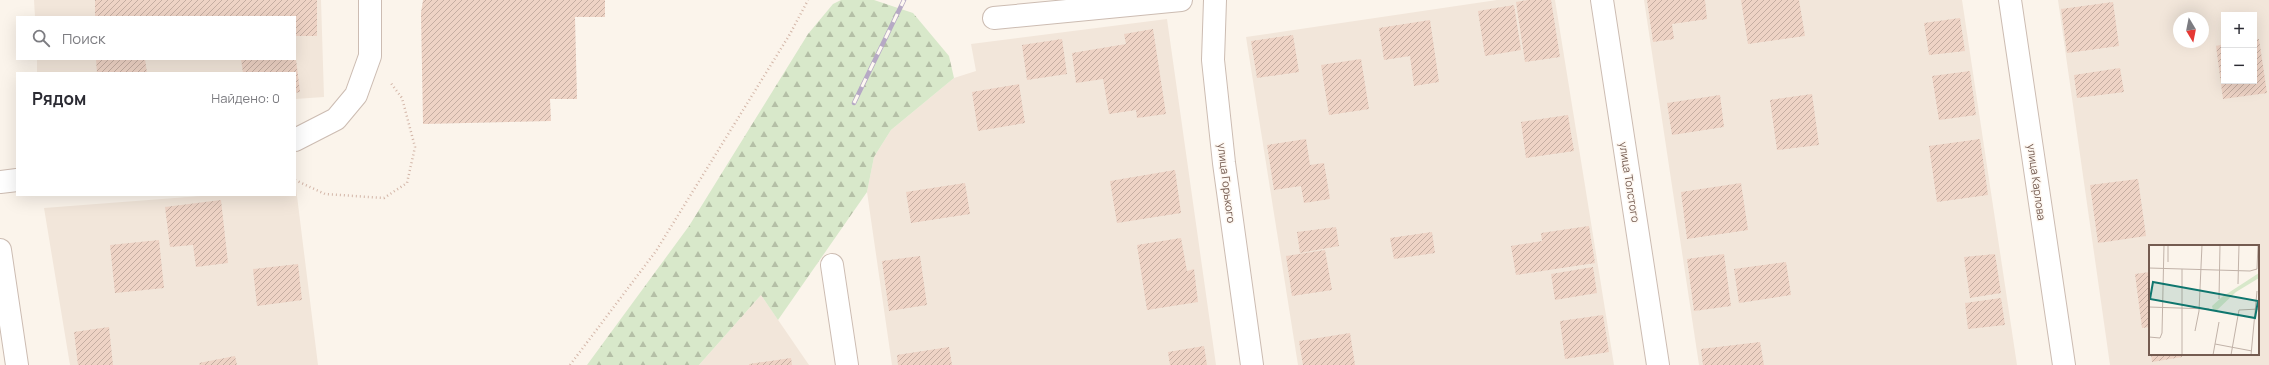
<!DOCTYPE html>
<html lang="ru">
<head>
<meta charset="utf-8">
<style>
	:root { --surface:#fff; --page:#f2f2f3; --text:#2b2b33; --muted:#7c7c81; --line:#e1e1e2 }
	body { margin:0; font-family:Manrope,sans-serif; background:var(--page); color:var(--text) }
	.controls { position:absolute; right:12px; top:12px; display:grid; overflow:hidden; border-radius:0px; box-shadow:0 4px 16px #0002 }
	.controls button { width:36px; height:36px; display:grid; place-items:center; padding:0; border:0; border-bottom:1px solid var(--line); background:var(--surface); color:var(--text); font:20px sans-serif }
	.compass { position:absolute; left:2173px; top:12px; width:36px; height:36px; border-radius:50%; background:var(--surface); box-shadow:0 4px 16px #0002; rotate:170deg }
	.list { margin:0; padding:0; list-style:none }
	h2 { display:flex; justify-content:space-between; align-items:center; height:52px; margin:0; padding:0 16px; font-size:17px }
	h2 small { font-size:13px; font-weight:400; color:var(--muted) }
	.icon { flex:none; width:22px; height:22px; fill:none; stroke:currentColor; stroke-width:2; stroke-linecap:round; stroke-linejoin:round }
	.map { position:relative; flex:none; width:2269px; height:365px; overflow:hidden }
	.search { position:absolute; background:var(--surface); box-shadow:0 4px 16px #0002; left:16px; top:16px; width:280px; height:44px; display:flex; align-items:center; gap:10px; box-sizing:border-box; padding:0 14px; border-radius:0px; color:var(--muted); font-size:15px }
	.panel { position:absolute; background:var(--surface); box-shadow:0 4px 16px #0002; left:16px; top:72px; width:280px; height:124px; border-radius:0px }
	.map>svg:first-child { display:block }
	.residential { fill:#f2e6da; fill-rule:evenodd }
	.forest { fill:url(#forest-firs) }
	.building { fill:url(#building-hatch) }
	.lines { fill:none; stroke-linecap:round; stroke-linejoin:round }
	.minor-casing { stroke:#ccbcb2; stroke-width:24 }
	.path { stroke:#d3b6a8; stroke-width:2.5; stroke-dasharray:1 3; stroke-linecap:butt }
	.minor { stroke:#fff; stroke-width:22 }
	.rail-casing { stroke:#b6a9c5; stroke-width:4.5 }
	.rail { stroke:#fef8f2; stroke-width:3; stroke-dasharray:9; stroke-linecap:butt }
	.labels { text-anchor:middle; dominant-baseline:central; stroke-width:3; stroke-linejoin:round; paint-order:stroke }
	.street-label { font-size:11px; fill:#745b50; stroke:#fef8f2 }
	.inset-road { fill:none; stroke:#c1b2a8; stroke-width:1 }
	.view { fill:#0f766e; fill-opacity:0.15; stroke:#0f766e; stroke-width:2 }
	.inset-edge { fill:none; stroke:#745b50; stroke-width:2 }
</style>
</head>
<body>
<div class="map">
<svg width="2269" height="365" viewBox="0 0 2269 365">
	<defs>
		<pattern id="forest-firs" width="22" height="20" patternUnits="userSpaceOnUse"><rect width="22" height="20" fill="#d8e8ca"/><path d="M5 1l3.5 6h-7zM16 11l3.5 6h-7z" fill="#b4bfa6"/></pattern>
		<pattern id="building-hatch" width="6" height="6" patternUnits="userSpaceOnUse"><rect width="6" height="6" fill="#eed3c5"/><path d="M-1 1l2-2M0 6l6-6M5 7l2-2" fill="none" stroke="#c5aea2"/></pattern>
	</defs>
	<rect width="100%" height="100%" fill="#fbf4eb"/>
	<g class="residential">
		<polygon points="34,0 321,0 324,97 295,99 295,73 37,73 37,59 295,59 295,17 35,17"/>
		<polygon points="1497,0 1555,0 1614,365 1298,365 1246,37"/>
		<polygon points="1644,0 1962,0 2017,365 1699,365"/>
		<path d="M2058,0H2269V365H2110ZM2224,15H2254V81H2224ZM2179,18H2203V42H2179ZM2150,246H2258V354H2150Z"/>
		<polygon points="1167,19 1216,365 892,365 867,192 874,157 891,130 954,78 976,71 971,44"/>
		<polygon points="296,188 318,365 70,365 44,208 214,195 295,195"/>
		<polygon points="761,295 809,365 699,365"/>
	</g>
	<polygon class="forest" points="841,0 874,0 913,13 949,56 954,78 891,130 874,157 867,192 778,320 761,295 699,365 587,365 689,226 808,34 833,4"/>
	<g class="building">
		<polygon points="95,0 317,0 317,36 295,36 295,17 95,17"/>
		<polygon points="423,0 605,0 605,17 575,17 577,99 550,99 551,121 423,124 421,13"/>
		<polygon points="1528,0 1551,0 1560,57 1525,62 1516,2"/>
		<polygon points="1647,0 1705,0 1707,19 1672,24 1674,39 1653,42"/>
		<polygon points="1741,0 1799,0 1805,36 1748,44"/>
		<polygon points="2113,2 2119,46 2067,53 2061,9"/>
		<polygon points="1514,5 1521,50 1485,56 1478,11"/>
		<polygon points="1960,18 1965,51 1929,55 1924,23"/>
		<polygon points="1430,20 1439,82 1414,86 1410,56 1384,60 1379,28"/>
		<polygon points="1153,29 1166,114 1137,118 1136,110 1109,114 1103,79 1076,83 1072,53 1126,44 1124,34"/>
		<polygon points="1293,35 1299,72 1257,78 1251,41"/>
		<polygon points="1062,39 1067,74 1027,80 1022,45"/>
		<polygon points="2259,39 2267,93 2223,99 2216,46 2224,44 2224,81 2254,81 2254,40"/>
		<polygon points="96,59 145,59 147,73 97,73"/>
		<polygon points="241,59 296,59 300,92 295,93 295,73 243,73"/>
		<polygon points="1361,59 1369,109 1329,115 1321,65"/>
		<polygon points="2120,68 2124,92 2077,98 2074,75"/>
		<polygon points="1970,71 1976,115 1939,120 1932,76"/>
		<polygon points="1019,84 1025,123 978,131 972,92"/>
		<polygon points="1812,94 1819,145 1777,150 1770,100"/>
		<polygon points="1720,95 1724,127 1672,135 1667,103"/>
		<polygon points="1568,115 1574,151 1526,158 1521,122"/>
		<polygon points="1306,139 1310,165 1324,163 1330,199 1304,203 1301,186 1274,190 1267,145"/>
		<polygon points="1980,139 1988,195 1937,202 1929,146"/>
		<polygon points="1175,170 1181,213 1117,223 1110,181"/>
		<polygon points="2138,179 2146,236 2098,243 2090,185"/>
		<polygon points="965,183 970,214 911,223 906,192"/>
		<polygon points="1741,183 1748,230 1687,239 1681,192"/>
		<polygon points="221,200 228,263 196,267 193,245 170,247 165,207"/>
		<polygon points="1589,226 1595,263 1516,275 1511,246 1542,241 1541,233"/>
		<polygon points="1336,227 1339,246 1300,253 1297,232"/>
		<polygon points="1432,232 1435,253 1394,259 1390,238"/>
		<polygon points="1181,238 1187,271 1194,269 1198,302 1147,310 1137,245"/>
		<polygon points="159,240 164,288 115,293 110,245"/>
		<polygon points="1325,250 1332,290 1292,296 1286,256"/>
		<polygon points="1724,254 1731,306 1694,311 1687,259"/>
		<polygon points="1995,254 2001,293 1970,298 1964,257"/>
		<polygon points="920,256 927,305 889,311 882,261"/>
		<polygon points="1786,262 1791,295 1739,303 1734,269"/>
		<polygon points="298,264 302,300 257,306 253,269"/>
		<polygon points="1593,267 1597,293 1555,300 1551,274"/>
		<polygon points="2150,272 2150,327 2142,328 2135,274"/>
		<polygon points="2001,298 2005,325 1968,329 1965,303"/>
		<polygon points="1603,315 1609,352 1565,359 1560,321"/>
		<polygon points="109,327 113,365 78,365 74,332"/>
		<polygon points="1350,333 1355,365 1303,365 1299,341"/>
		<polygon points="1760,342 1764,365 1703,365 1701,349"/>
		<polygon points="1204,346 1207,365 1170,365 1168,352"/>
		<polygon points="949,347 952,365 898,365 897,355"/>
		<polygon points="2151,354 2182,354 2182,357 2152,362"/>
		<polygon points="235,356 237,365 200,365 199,363"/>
		<polygon points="791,358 792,365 749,365 749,364"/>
	</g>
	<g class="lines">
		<g class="minor-casing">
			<g id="minor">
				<polyline points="1215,0 1213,60 1224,163 1252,365"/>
				<polyline points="1602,0 1658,365"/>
				<polyline points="2010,0 2064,365"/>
				<polyline points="994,18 1181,0"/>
				<polyline points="295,140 336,119 356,95 370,56 370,0"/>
				<polyline points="0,182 17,180"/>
				<polyline points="0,250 17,365"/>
				<polyline points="832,265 847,365"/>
			</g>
		</g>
		<g class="path">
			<polyline points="295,180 325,194 384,198 407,183 415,147 402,98 390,82"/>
			<polyline points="570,365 656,251 790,34 808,0"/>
		</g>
		<use href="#minor" class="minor"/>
		<g class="rail-casing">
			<polyline id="rail" points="854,103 904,0"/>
		</g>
		<use href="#rail" class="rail"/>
	</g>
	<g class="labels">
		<g class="street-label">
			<text transform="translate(1630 182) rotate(81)">улица Толстого</text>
			<text transform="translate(2037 182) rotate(82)">улица Карлова</text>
			<text transform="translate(1227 183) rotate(83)">улица Горького</text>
		</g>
	</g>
	<g transform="translate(2149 245)">
		<rect width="110" height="110" fill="#fbf4eb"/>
		<path d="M110,28V33L87,47L67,66L64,65L63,61L73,52Z" fill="#d8e8ca"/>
		<path class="inset-road" d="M19,17V0M0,23L101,26L108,24L109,0M33,24V110M89,39L90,0M70,54L71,0M0,62L60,64M46,86L50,66L53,0M0,92L11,93L13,88L15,0M66,99L103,106M64,110L70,77M82,110L90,65L110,64M102,110L108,46"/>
		<path class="view" d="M4,37L109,56L106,73L1,54Z"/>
		<rect width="110" height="110" class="inset-edge"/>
	</g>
</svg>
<div class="controls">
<button>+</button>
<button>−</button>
</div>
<svg class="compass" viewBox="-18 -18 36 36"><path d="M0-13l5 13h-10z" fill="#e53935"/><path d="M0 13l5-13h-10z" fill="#7c7c81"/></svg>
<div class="search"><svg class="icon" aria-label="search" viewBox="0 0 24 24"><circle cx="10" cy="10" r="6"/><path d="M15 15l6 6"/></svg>Поиск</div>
<section class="panel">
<h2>Рядом<small>Найдено: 0</small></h2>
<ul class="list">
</ul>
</section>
</div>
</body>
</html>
